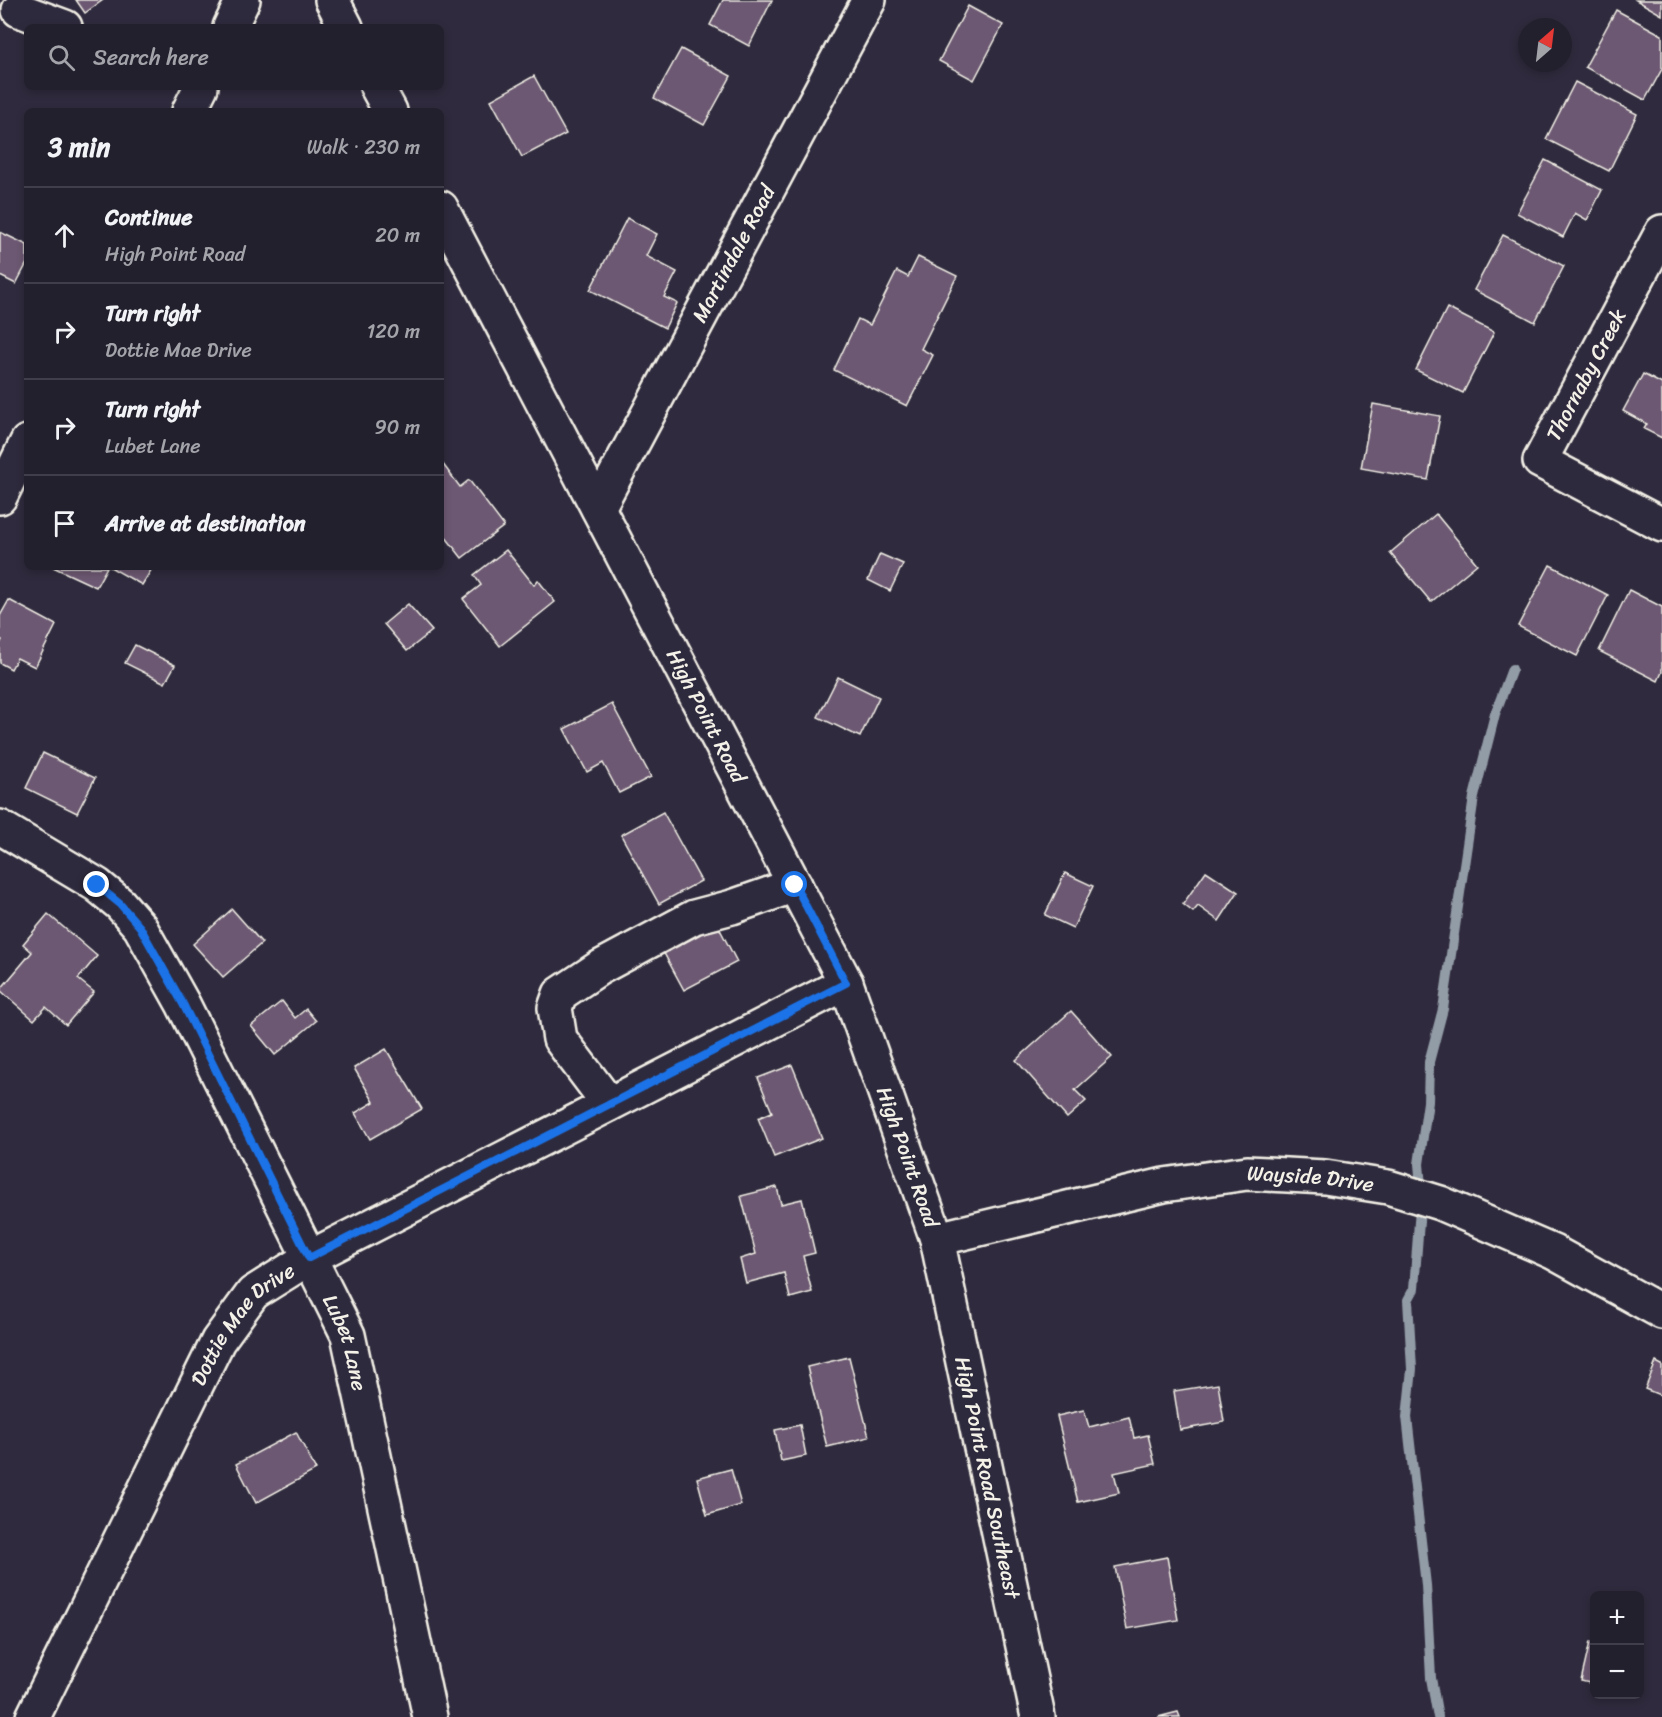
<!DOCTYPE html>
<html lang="en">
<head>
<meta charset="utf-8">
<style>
	:root { --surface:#23202e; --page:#2b2836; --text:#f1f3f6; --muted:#a3a3aa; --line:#403e4a }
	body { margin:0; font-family:Sriracha,sans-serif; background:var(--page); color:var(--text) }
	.controls { position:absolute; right:18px; bottom:18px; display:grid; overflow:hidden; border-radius:9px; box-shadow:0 3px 9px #0003 }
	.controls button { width:54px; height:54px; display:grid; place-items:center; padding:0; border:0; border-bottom:2px solid var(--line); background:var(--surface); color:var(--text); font:30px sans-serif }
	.compass { position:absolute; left:1518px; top:18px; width:54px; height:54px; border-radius:50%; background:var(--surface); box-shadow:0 3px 9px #0003; rotate:28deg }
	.stop { position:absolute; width:18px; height:18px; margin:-14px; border:4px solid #1a73e8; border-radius:50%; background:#fff }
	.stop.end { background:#1a73e8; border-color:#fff; box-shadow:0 2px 6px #0008 }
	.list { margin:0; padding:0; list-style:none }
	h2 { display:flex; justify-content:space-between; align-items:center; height:78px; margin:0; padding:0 24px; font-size:26px }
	h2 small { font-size:20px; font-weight:400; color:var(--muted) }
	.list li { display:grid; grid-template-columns:39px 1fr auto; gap:18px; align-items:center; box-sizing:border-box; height:96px; padding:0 24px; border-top:2px solid var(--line) }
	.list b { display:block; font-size:22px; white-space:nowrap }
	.list p { margin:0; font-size:20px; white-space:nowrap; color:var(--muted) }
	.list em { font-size:20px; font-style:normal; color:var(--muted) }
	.icon { flex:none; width:33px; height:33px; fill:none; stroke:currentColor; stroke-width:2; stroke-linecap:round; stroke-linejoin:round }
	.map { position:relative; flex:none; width:1662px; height:1717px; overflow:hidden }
	.search { position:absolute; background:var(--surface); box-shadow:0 3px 9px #0003; left:24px; top:24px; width:420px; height:66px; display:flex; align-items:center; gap:15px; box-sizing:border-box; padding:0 21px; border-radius:9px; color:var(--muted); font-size:22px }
	.panel { position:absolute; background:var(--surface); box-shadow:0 3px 9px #0003; left:24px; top:108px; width:420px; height:462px; border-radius:9px }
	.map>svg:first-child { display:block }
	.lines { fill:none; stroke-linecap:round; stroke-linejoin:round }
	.stream { stroke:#929ca7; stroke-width:10 }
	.building { fill:#6c5972; stroke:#f4f1e8; stroke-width:1.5 }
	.minor-casing { stroke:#f4f1e8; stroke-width:38 }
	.major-casing { stroke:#f4f1e8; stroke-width:38 }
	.minor { stroke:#2f2a3d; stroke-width:33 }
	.major { stroke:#2f2a3d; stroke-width:33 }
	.route { stroke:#1a73e8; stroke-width:8 }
	.labels { text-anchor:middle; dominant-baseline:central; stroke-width:5; stroke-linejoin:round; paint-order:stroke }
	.street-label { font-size:21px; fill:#f4f1e8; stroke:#2f2a3d }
</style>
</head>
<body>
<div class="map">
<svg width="1662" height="1717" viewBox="0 0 1662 1717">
	<rect width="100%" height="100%" fill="#2f2a3d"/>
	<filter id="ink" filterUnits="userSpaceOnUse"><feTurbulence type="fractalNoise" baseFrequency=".0167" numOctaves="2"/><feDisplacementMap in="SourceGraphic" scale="12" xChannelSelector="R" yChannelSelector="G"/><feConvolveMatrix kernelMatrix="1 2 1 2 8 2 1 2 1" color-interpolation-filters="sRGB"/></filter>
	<g filter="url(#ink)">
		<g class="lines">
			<g class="stream">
				<polyline points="1421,1186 1419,1164 1428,1102 1429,1062 1443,1009 1474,797 1495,714 1512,669"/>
				<polyline points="1420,1208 1414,1289 1408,1300 1412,1369 1407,1417 1426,1585 1431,1678 1438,1717"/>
			</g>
		</g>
		<g class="building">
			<polygon points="76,0 103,0 85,13"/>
			<polygon points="723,0 772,0 749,46 710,25"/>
			<polygon points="1636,0 1662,0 1662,15"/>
			<polygon points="968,6 1003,25 974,80 939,61"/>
			<polygon points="1616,10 1662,35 1662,69 1645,100 1585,67"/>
			<polygon points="681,49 731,76 704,125 654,98"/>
			<polygon points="534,76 566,134 522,157 491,100"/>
			<polygon points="1575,82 1637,114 1609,171 1546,139"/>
			<polygon points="1545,160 1602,190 1587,220 1575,213 1563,237 1517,213"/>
			<polygon points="627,218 657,234 646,256 677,272 664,297 677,303 665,328 590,290"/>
			<polygon points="0,232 27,245 27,263 16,284 0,276"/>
			<polygon points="1503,235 1564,266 1535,322 1474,290"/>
			<polygon points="918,257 957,276 921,349 933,355 907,406 834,370 858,319 870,325 897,271 908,277"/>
			<polygon points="1447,308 1494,332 1463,393 1416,370"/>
			<polygon points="1643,374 1662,384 1662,438 1644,429 1647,424 1623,411"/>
			<polygon points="1373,404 1440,416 1428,480 1361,468"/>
			<polygon points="442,463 460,487 469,480 504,526 462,558 441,531"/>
			<polygon points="1436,514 1477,564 1431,602 1390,553"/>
			<polygon points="506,550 534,585 538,580 555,602 500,646 463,599 481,585 474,575"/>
			<polygon points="880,554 903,564 890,591 868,580"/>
			<polygon points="1550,565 1608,595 1577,656 1518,626"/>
			<polygon points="53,567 107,567 96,587"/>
			<polygon points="110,567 153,567 142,585"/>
			<polygon points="1629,590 1662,607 1662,672 1658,681 1599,651"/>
			<polygon points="9,600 56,625 35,667 17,658 11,669 0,663 0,644 2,640 0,639 0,616"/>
			<polygon points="408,604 432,631 407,651 384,624"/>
			<polygon points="135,645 175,665 165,683 125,663"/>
			<polygon points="838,677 879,697 860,737 818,717"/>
			<polygon points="612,704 651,777 619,793 603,763 587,772 564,729"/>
			<polygon points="43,753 95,778 77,813 26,788"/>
			<polygon points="663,812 701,881 659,904 621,835"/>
			<polygon points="1206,871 1238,892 1219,921 1198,906 1193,912 1183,904"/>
			<polygon points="1065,873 1093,886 1073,928 1045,915"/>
			<polygon points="232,909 262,943 223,977 193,944"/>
			<polygon points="48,914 97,956 78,979 94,992 66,1025 46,1007 34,1020 0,990 32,952 23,944"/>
			<polygon points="713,916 737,962 684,990 659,944"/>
			<polygon points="282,1001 295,1018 306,1009 316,1021 275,1055 251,1026"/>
			<polygon points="1071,1011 1112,1057 1075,1090 1086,1101 1067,1118 1016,1060"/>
			<polygon points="386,1049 422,1109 370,1139 355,1113 374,1102 354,1068"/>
			<polygon points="792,1065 822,1138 774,1157 758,1118 772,1112 758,1078"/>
			<polygon points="777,1187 781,1204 802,1199 815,1253 803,1256 812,1292 790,1298 784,1273 746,1283 740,1259 756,1254 741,1196"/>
			<polygon points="849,1357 869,1437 827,1447 807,1367"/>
			<polygon points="1656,1362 1662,1365 1662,1396 1645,1389"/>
			<polygon points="1218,1384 1224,1422 1180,1430 1174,1391"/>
			<polygon points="1084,1410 1089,1427 1129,1417 1134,1438 1148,1435 1155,1464 1114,1473 1119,1493 1078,1502 1057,1416"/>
			<polygon points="800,1425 806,1456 781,1461 775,1430"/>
			<polygon points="296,1432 316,1470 256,1503 236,1464"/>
			<polygon points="731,1469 741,1505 707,1515 697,1478"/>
			<polygon points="1167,1557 1178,1620 1127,1629 1115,1567"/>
			<polygon points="1590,1642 1594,1643 1594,1684 1581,1681"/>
			<polygon points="1178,1712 1180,1717 1158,1717"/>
		</g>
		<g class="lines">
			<g class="minor-casing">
				<g id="minor">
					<polyline points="19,10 65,27"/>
					<polyline points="230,27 243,0"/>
					<polyline points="189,111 201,87"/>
					<polyline points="1662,232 1540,461 1662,525"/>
					<polyline points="0,497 27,442"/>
					<path id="s1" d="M598,508L869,0"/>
					<path id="s2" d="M0,827L97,885L120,904L140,927L183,1004L348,1335L430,1717"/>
					<polyline points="609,1104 560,1039 555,1008 560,994 599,968 694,917 732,907 795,885"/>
					<path id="s3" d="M937,1239L1164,1185L1247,1173L1325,1177L1388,1187L1440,1203L1553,1252L1662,1312"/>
					<path id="s4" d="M33,1717L218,1341L253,1293L309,1258L846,983"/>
				</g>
			</g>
			<g class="major-casing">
				<g id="major">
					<polyline points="332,0 346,27"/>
					<polyline points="377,87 390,111"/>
					<path id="s5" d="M441,208L846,983L937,1239L1038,1717"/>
				</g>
			</g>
			<use href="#minor" class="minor"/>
			<use href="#major" class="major"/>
		</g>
	</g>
	<g class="lines" filter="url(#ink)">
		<polyline class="route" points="97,885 120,904 140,927 183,1004 309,1258 846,983 795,885"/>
	</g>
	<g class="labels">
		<g class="street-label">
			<text stroke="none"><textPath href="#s1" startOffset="288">Martindale Road</textPath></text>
			<text transform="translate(1586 375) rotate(-62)">Thornaby Creek</text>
			<text stroke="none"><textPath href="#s5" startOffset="573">High Point Road</textPath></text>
			<text stroke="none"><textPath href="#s5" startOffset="1059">High Point Road</textPath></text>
			<text stroke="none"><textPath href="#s3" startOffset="381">Wayside Drive</textPath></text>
			<text stroke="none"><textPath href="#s4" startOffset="448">Dottie Mae Drive</textPath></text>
			<text stroke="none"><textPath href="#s2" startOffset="638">Lubet Lane</textPath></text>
			<text stroke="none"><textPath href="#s5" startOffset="1390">High Point Road Southeast</textPath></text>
		</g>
	</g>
</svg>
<div class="controls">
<button>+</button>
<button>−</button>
</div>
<svg class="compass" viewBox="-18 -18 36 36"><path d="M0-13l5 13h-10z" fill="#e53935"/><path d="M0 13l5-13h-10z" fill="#a3a3aa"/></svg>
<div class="stop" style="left:795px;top:885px"></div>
<div class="stop end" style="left:97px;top:885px"></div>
<div class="search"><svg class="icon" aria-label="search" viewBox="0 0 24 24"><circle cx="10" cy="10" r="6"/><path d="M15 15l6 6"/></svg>Search here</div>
<section class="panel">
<h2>3 min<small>Walk · 230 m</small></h2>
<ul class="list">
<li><svg class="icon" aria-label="ahead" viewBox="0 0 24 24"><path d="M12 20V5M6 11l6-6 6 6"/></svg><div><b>Continue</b><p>High Point Road</p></div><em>20 m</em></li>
<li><svg class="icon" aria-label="right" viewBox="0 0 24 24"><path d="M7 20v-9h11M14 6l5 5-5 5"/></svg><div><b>Turn right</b><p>Dottie Mae Drive</p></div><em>120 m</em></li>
<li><svg class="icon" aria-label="right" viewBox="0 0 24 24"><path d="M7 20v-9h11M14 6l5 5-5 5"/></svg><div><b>Turn right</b><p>Lubet Lane</p></div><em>90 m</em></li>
<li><svg class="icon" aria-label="arrive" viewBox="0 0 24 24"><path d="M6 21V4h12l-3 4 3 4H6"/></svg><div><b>Arrive at destination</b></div></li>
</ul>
</section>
</div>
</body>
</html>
